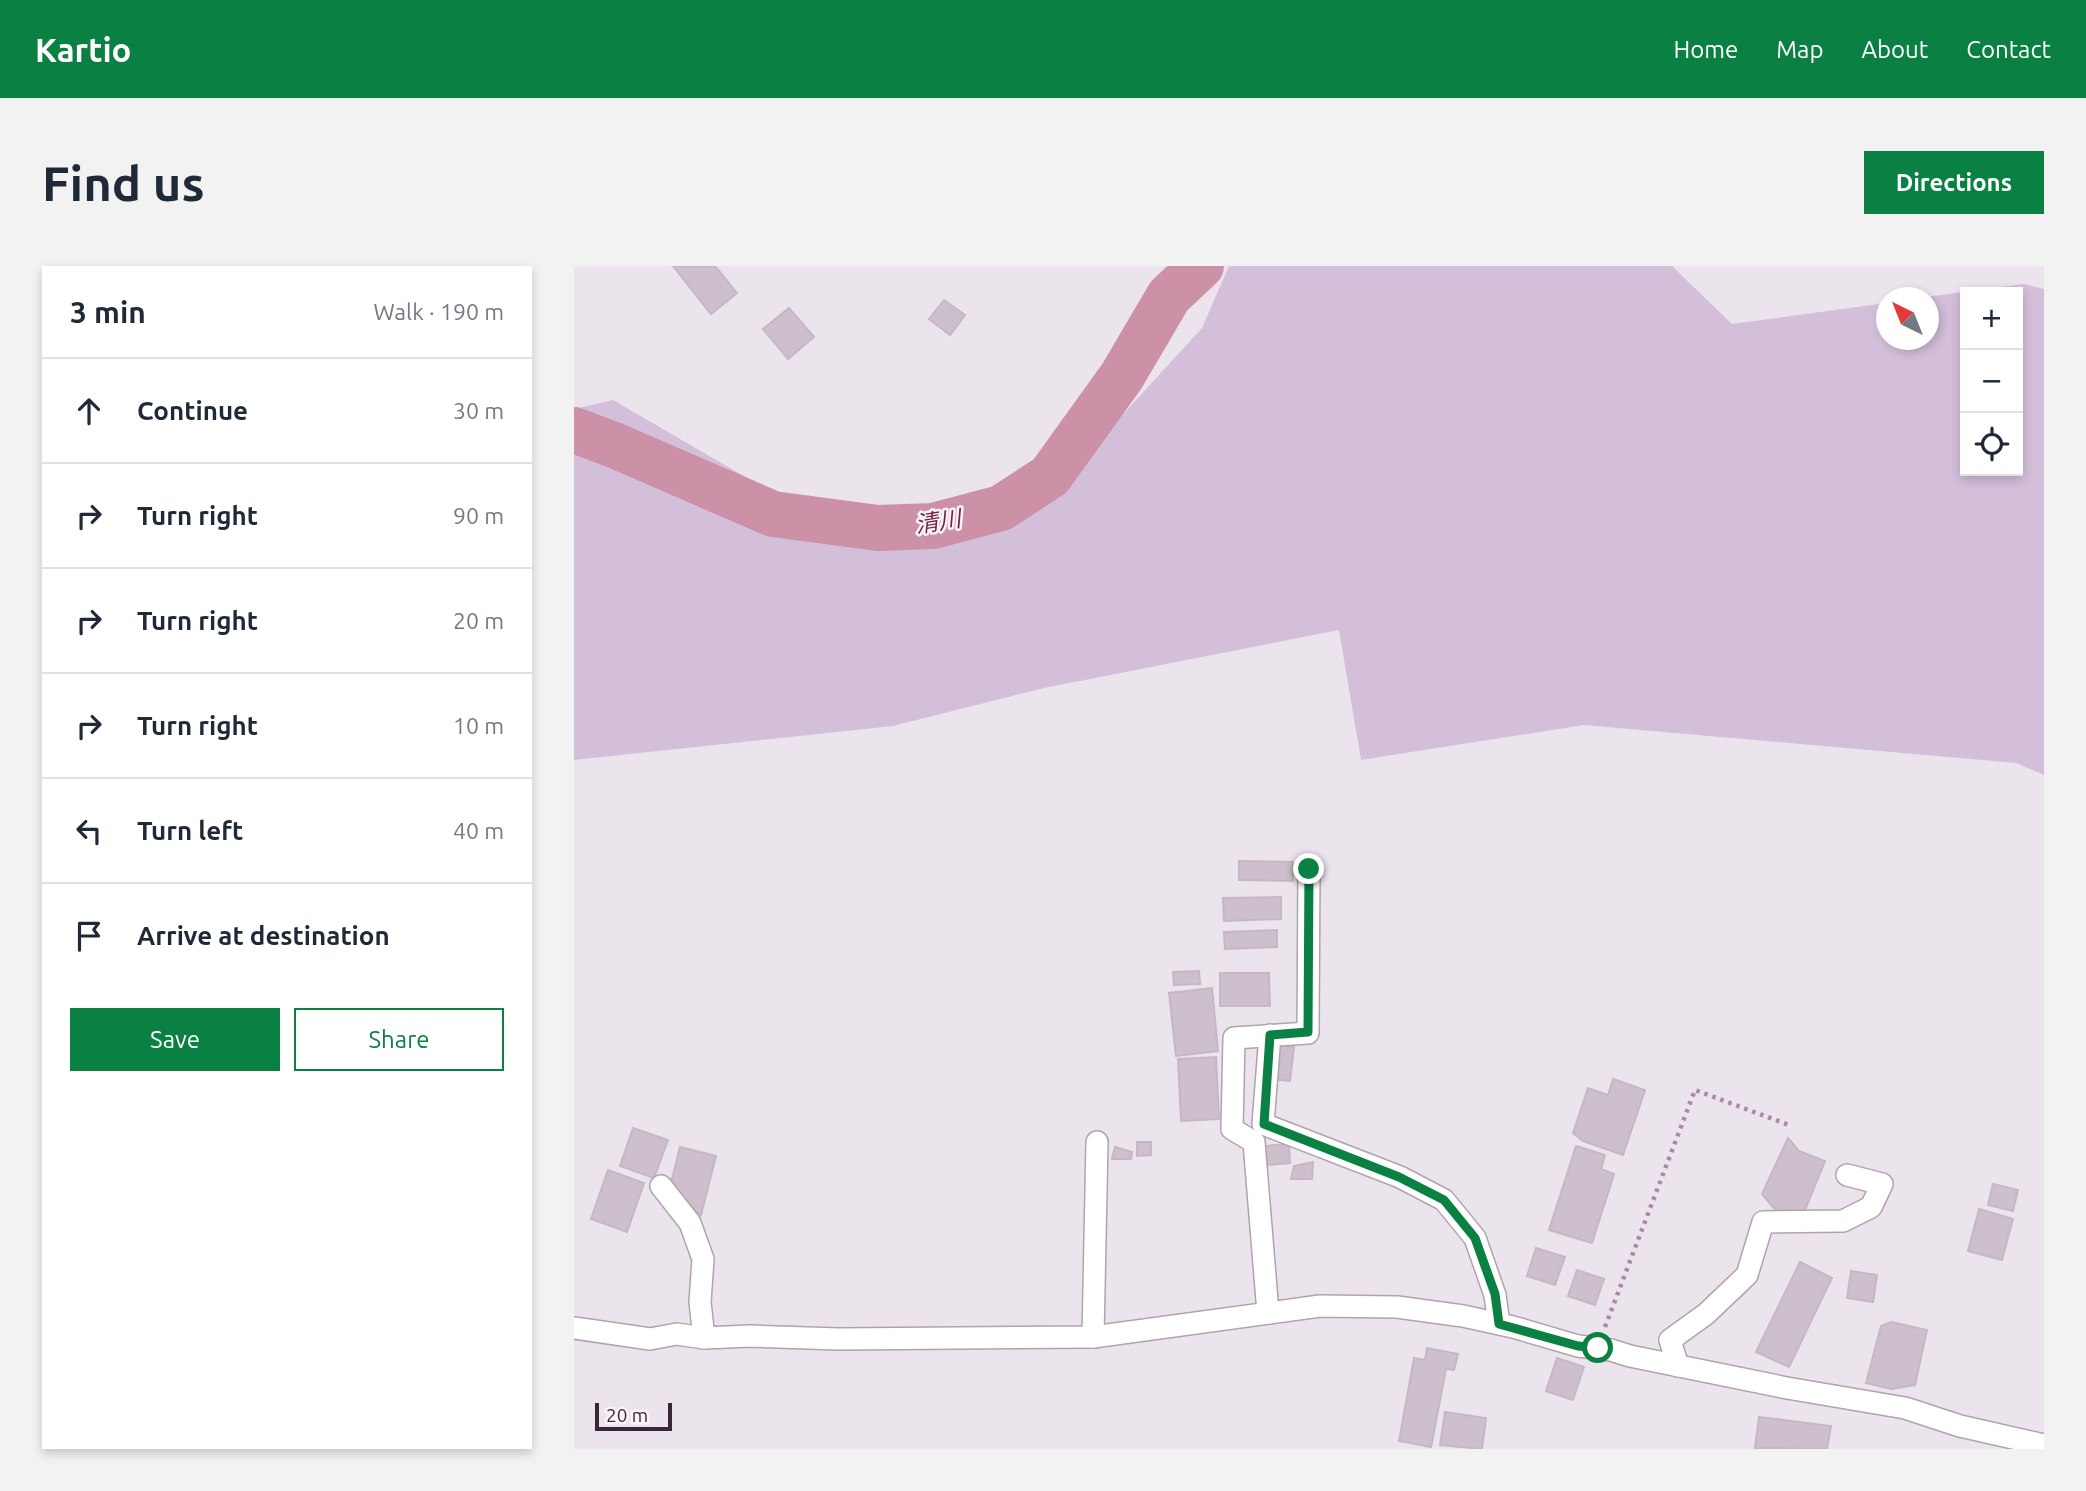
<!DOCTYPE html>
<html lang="en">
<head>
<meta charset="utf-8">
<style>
	:root { --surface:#fff; --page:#f2f2f3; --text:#1f2937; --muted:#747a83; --line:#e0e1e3; --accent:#0b8043 }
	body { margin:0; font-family:Ubuntu,"Noto Sans JP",sans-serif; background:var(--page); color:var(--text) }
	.controls { position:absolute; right:21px; top:21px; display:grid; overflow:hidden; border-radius:0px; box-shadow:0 4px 10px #0003 }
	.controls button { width:63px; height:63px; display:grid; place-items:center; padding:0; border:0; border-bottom:2px solid var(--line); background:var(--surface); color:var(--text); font:35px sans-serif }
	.compass { position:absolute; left:1302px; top:21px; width:63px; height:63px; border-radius:50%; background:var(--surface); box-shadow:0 4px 10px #0003; rotate:317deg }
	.scale { position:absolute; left:21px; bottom:18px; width:77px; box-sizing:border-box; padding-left:7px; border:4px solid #3c2537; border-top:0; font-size:19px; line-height:24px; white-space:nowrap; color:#3c2537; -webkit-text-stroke:5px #f9f4f9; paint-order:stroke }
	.stop { position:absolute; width:21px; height:21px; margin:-16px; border:5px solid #0b8043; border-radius:50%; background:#fff }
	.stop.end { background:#0b8043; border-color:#fff; box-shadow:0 2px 7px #0008 }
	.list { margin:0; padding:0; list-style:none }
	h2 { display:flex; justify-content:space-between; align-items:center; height:91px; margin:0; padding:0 28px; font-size:30px }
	h2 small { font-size:23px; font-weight:400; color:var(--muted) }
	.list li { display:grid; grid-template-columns:46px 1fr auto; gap:21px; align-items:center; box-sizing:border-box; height:105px; padding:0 28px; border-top:2px solid var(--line) }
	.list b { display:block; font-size:26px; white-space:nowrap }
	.list em { font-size:23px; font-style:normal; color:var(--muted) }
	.actions { display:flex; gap:14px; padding:21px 28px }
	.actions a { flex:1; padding:16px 0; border:2px solid var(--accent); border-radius:0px; text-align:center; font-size:24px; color:var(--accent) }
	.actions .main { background:var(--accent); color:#fff }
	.icon { flex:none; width:38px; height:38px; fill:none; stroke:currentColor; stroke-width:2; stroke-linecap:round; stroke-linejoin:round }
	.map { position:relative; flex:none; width:1470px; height:1183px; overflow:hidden; border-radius:0px }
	header { display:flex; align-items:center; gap:42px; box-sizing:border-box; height:98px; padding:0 35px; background:var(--accent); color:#fff }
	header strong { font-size:33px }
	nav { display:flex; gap:38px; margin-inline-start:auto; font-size:24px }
	.intro { display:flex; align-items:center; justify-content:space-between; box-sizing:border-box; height:168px; padding:0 42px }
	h1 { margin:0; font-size:49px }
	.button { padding:18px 32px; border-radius:0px; background:var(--accent); color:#fff; font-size:24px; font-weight:700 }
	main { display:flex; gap:42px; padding:0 42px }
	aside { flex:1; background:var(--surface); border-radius:0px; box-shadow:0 4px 10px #0003 }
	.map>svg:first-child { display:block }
	.green { fill:#d4bfdb; fill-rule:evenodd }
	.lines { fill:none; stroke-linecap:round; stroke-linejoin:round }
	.river { stroke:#cc91a6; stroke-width:46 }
	.building { fill:#cdc0cc; stroke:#c5b7c4; stroke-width:2 }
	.street-casing { stroke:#b0a3ae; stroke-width:24 }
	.path { stroke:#ad87a6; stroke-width:4.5; stroke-dasharray:3.5 5; stroke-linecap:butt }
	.street { stroke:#fff; stroke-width:21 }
	.route { stroke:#0b8043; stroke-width:9 }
	.labels { text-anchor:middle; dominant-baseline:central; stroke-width:5; stroke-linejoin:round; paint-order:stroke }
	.water-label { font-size:23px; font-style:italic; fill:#73243f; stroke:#f9f4f9 }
</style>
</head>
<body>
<header>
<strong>Kartio</strong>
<nav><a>Home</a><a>Map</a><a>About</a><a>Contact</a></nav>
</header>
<div class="intro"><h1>Find us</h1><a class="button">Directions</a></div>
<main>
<aside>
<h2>3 min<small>Walk · 190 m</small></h2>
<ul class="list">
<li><svg class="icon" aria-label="ahead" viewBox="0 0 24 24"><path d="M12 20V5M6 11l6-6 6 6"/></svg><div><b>Continue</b></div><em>30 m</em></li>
<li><svg class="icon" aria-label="right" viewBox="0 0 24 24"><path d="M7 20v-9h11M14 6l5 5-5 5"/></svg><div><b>Turn right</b></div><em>90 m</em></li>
<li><svg class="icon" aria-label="right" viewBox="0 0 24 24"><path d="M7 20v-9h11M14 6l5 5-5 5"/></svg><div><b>Turn right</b></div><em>20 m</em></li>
<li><svg class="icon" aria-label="right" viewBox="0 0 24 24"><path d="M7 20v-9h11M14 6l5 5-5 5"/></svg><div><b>Turn right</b></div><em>10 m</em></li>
<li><svg class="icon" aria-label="left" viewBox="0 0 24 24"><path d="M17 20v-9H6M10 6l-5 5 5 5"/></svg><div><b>Turn left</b></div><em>40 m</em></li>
<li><svg class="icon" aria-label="arrive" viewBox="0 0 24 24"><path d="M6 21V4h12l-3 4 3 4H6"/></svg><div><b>Arrive at destination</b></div></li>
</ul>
<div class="actions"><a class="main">Save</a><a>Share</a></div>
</aside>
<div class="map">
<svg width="1470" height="1183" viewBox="0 0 1470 1183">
	<rect width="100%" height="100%" fill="#ece4ec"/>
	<path class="green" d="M655,0H1098L1158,58L1312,37V74H1354V32L1351,31L1450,18L1470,23V509L1442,497L1010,459L787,494L765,364L470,422L319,460L0,494V143L39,134L292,281L498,204L628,62ZM1391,26H1444V205H1391Z"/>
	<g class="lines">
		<polyline class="river" points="0,164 40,179 199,248 304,262 359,260 427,242 476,210 548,110 595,30 627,0"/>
	</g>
	<g class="building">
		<polygon points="99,0 141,0 163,27 137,48"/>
		<polygon points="370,34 391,49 376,69 355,53"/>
		<polygon points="215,42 240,71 214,93 189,63"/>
		<polygon points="665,595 719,596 719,615 665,614"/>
		<polygon points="707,631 707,653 650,655 649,632"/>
		<polygon points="703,664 703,681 651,683 650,666"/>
		<polygon points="625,705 626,718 600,719 599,706"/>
		<polygon points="646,707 695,707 696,740 646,740"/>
		<polygon points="638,722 644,785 602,790 595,727"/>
		<polygon points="702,779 720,781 716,815 698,813"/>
		<polygon points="642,791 645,853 607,855 604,793"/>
		<polygon points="1039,813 1071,824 1049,889 1009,875 999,867 1014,822 1034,829"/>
		<polygon points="59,862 94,874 80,912 46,900"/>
		<polygon points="1214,872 1225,885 1251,895 1229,949 1205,948 1188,928"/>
		<polygon points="563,876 577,876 577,889 563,890"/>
		<polygon points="715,878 716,897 692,899 691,880"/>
		<polygon points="1002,880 1031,889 1027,903 1040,908 1018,977 975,964"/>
		<polygon points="106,881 142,890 127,949 111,938 97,917"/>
		<polygon points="541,881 558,886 557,893 538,893"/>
		<polygon points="739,896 738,913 717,913 720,900"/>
		<polygon points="34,904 70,917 53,966 17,953"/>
		<polygon points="1419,918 1444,924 1439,945 1414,939"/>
		<polygon points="1405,943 1439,953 1428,994 1394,985"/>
		<polygon points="962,982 991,991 981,1019 953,1010"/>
		<polygon points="1226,996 1258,1012 1215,1101 1182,1086"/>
		<polygon points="1003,1004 1030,1013 1021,1039 994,1030"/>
		<polygon points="1277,1005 1303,1009 1299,1036 1273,1032"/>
		<polygon points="1317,1056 1353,1064 1341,1119 1317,1123 1292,1117 1307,1060"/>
		<polygon points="853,1082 884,1088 880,1104 872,1103 857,1181 825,1175 840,1092 851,1094"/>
		<polygon points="983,1092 1010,1101 999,1134 972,1125"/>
		<polygon points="871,1146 912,1152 908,1183 866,1179"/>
		<polygon points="1185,1151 1257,1160 1253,1183 1181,1182"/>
	</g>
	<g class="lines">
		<g class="street-casing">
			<g id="street">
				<polyline points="696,769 689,858 826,911 870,934 901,972 921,1029 925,1058"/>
				<polyline points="87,920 116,957 129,993 126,1036 130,1072"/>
				<polyline points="694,1047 680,876 658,863 660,772 734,767 735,602"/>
				<polyline points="0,1062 76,1073 103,1068 130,1072 176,1070 265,1073 519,1071 746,1040 823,1041 889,1050 939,1061 1004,1080 1037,1084 1056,1090 1213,1122 1331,1142 1386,1160 1470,1179"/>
				<polyline points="519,1071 523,876"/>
				<polyline points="1104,1100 1096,1074 1132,1048 1173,1009 1189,956 1269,955 1297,941 1308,918 1273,909"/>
			</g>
		</g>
		<polyline class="path" points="1031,1061 1121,824 1215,859"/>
		<use href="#street" class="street"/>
	</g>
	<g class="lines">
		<polyline class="route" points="735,603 734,766 696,769 690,858 825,911 870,934 901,972 921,1028 925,1058 1004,1080 1024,1082"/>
	</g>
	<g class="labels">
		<g class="water-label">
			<text transform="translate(364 255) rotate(-9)">清川</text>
		</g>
	</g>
</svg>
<div class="controls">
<button>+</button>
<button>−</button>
<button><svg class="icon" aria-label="locate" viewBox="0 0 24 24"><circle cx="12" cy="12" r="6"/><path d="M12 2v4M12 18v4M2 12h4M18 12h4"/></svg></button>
</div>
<svg class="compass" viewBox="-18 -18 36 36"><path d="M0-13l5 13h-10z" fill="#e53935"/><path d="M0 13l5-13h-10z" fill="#747a83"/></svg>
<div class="scale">20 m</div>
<div class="stop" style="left:1024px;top:1082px"></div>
<div class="stop end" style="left:735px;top:603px"></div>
</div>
</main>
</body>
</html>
